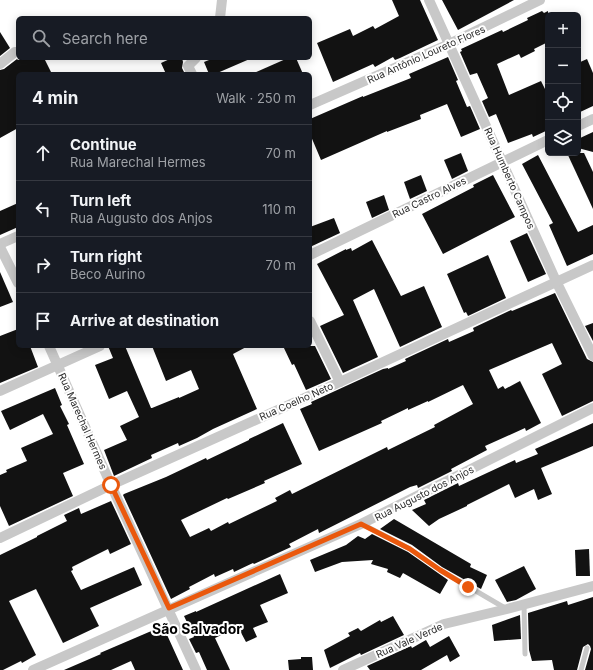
<!DOCTYPE html>
<html lang="en">
<head>
<meta charset="utf-8">
<style>
	:root { --surface:#171b24; --page:#20242c; --text:#f1f3f6; --muted:#9ea1a6; --line:#363941 }
	body { margin:0; font-family:Inter,sans-serif; background:var(--page); color:var(--text) }
	.controls { position:absolute; right:12px; top:12px; display:grid; overflow:hidden; border-radius:6px; box-shadow:0 2px 10px #0003 }
	.controls button { width:36px; height:36px; display:grid; place-items:center; padding:0; border:0; border-bottom:1px solid var(--line); background:var(--surface); color:var(--text); font:20px sans-serif }
	.stop { position:absolute; width:12px; height:12px; margin:-9px; border:3px solid #ea580c; border-radius:50%; background:#fff }
	.stop.end { background:#ea580c; border-color:#fff; box-shadow:0 1px 4px #0008 }
	.list { margin:0; padding:0; list-style:none }
	h2 { display:flex; justify-content:space-between; align-items:center; height:52px; margin:0; padding:0 16px; font-size:17px }
	h2 small { font-size:13px; font-weight:400; color:var(--muted) }
	.list li { display:grid; grid-template-columns:26px 1fr auto; gap:12px; align-items:center; box-sizing:border-box; height:56px; padding:0 16px; border-top:1px solid var(--line) }
	.list b { display:block; font-size:15px; white-space:nowrap }
	.list p { margin:0; font-size:13px; white-space:nowrap; color:var(--muted) }
	.list em { font-size:13px; font-style:normal; color:var(--muted) }
	.icon { flex:none; width:22px; height:22px; fill:none; stroke:currentColor; stroke-width:2; stroke-linecap:round; stroke-linejoin:round }
	.map { position:relative; flex:none; width:593px; height:670px; overflow:hidden }
	.search { position:absolute; background:var(--surface); box-shadow:0 2px 10px #0003; left:16px; top:16px; width:296px; height:44px; display:flex; align-items:center; gap:10px; box-sizing:border-box; padding:0 14px; border-radius:6px; color:var(--muted); font-size:15px }
	.panel { position:absolute; background:var(--surface); box-shadow:0 2px 10px #0003; left:16px; top:72px; width:296px; height:276px; border-radius:6px }
	.map>svg:first-child { display:block }
	.building { fill:#121212 }
	.lines { fill:none; stroke-linecap:round; stroke-linejoin:round }
	.lane { stroke:#c8c8c8; stroke-width:5 }
	.street { stroke:#c8c8c8; stroke-width:10 }
	.route { stroke:#ea580c; stroke-width:5 }
	.labels { text-anchor:middle; dominant-baseline:central; stroke-width:4; stroke-linejoin:round; paint-order:stroke }
	.street-label { font-size:10px; fill:#2b2b2b; stroke:#fff }
	.district-label { font-size:14px; font-weight:bold; fill:#000; stroke:#fff }
</style>
</head>
<body>
<div class="map">
<svg width="593" height="670" viewBox="0 0 593 670">
	<rect width="100%" height="100%" fill="#fff"/>
	<g class="building">
		<polygon points="392,0 420,0 438,40 400,58 395,60 393,57 375,67 373,64 333,82 317,43 350,29 353,36 373,26 375,29 399,16"/>
		<polygon points="442,0 514,0 458,30"/>
		<polygon points="542,11 544,13 548,11 548,42 534,49 535,51 521,58 519,54 497,64 509,95 541,81 548,95 548,130 533,137 532,134 508,143 496,114 489,117 482,101 488,98 477,73 470,75 460,52 462,51 461,49 502,30 503,32 528,20 527,18"/>
		<polygon points="0,32 10,48 0,56"/>
		<polygon points="448,57 458,80 456,81 467,107 470,106 480,129 461,137 447,104 420,115 421,119 387,132 387,131 321,160 310,134 310,119 363,96 363,97 411,78 409,74"/>
		<polygon points="22,58 44,58 52,74 18,74 18,128 0,138 0,70 4,69 17,59 18,60"/>
		<polygon points="172,58 182,58 183,62 182,68 185,74 166,74 161,63"/>
		<polygon points="214,58 252,58 215,74 209,74 204,62"/>
		<polygon points="288,58 296,58 303,74 252,74"/>
		<polygon points="587,59 593,73 593,106 578,113 578,63"/>
		<polygon points="593,132 593,152 578,148 578,139"/>
		<polygon points="461,153 468,171 452,179 444,160"/>
		<polygon points="567,153 584,153 593,172 593,209"/>
		<polygon points="538,155 578,232 593,225 593,254 567,266 549,225 553,223 522,164"/>
		<polygon points="421,175 427,191 410,199 404,182"/>
		<polygon points="493,175 515,217 443,254 422,214 474,187 473,185"/>
		<polygon points="384,195 389,210 372,218 366,202"/>
		<polygon points="18,203 18,227 0,235 0,211"/>
		<polygon points="334,218 340,233 310,247 310,227"/>
		<polygon points="527,233 546,274 528,282 510,241"/>
		<polygon points="372,240 401,296 424,286 442,327 400,347 374,289 353,300 378,357 343,373 320,326 344,315 317,264 346,249 346,250 351,248 352,251"/>
		<polygon points="488,255 506,298 468,316 466,312 464,313 447,274"/>
		<polygon points="0,272 13,302 0,307"/>
		<polygon points="555,293 587,359 593,362 593,401 562,416 542,374 562,364 552,343 489,370 498,389 503,386 505,389 520,381 541,423 526,431 525,428 485,446 487,450 451,469 452,471 418,488 417,485 410,487 319,533 318,529 289,544 291,547 254,564 253,563 234,572 233,569 215,577 214,574 189,587 190,589 171,599 123,495 124,494 166,477 206,458 207,460 249,440 249,439 283,423 302,464 264,481 265,483 228,499 227,498 181,520 190,537 209,528 211,531 228,522 229,524 277,501 275,498 290,490 292,494 387,447 388,450 435,427 434,425 473,404 463,385 428,402 428,401 408,410 408,408 381,421 382,423 319,451 300,409 312,404 311,402 383,369 388,368 388,369 406,361 405,359 448,339 449,342 474,331 473,328 511,310 512,311"/>
		<polygon points="593,323 593,341 585,326"/>
		<polygon points="18,329 18,346 30,346 38,367 0,383 0,336"/>
		<polygon points="108,346 125,346 151,408 152,408 179,397 179,398 199,389 191,370 166,381 152,346 248,346 233,354 257,409 213,429 197,438 179,446 178,443 151,455 152,458 114,476 104,450 127,440 120,426 139,417 127,391 109,399 95,365 113,358"/>
		<polygon points="283,346 315,346 331,379 306,390 294,364 292,365"/>
		<polygon points="55,388 62,405 60,406 69,424 67,425 84,464 63,473 73,496 9,526 0,506 0,475 7,472 6,470 27,461 21,448 53,434 43,414 10,430 1,411"/>
		<polygon points="593,423 593,446 541,468 552,494 538,500 534,489 515,498 509,484 467,505 467,506 439,519 429,526 412,510 426,504 424,500 458,483 459,486 515,460 516,463 538,454 535,449"/>
		<polygon points="111,501 131,544 110,554 108,549 72,567 73,570 71,571 81,590 134,567 142,585 90,608 99,626 63,643 36,589 9,601 36,655 22,663 21,661 3,670 0,670 0,555 37,537 37,536 67,521 64,515 79,508 81,514"/>
		<polygon points="394,519 471,564 470,567 487,575 481,589 442,567 412,545 380,529"/>
		<polygon points="372,534 408,552 448,580 440,594 403,573 400,578 387,572 388,569 371,564 373,560 342,562 315,572 310,560 346,545 358,536 365,539"/>
		<polygon points="589,549 590,576 576,576 575,550"/>
		<polygon points="524,566 536,589 516,600 507,602 495,580"/>
		<polygon points="280,574 288,593 260,605 268,622 253,628 257,637 246,642 238,627 215,638 230,670 207,670 199,652 196,653 189,639 194,637 184,616 196,611 196,612"/>
		<polygon points="593,597 593,670 585,670 591,649 590,646 588,644 583,647 577,670 554,670 552,660 532,661 529,650 528,613 567,601 568,605"/>
		<polygon points="520,615 521,639 494,641 492,625"/>
		<polygon points="393,616 404,635 361,655 360,653 330,668 324,650 350,636 348,633 358,628 361,631 380,620 381,622"/>
		<polygon points="163,626 183,670 135,670 131,661 111,670 64,670 101,654 100,653"/>
		<polygon points="449,636 460,656 450,662 447,655 421,670 370,670 367,666 411,646 412,648 426,640 430,647"/>
		<polygon points="301,657 312,657 313,670 289,670 288,660 301,659"/>
	</g>
	<g class="lines">
		<g class="lane">
			<polyline points="362,524 410,549 440,570 505,608"/>
			<polyline points="524,604 525,654"/>
			<polyline points="581,670 587,648"/>
		</g>
		<g class="street">
			<polyline points="429,0 556,281 593,356"/>
			<polyline points="220,18 222,0"/>
			<polyline points="0,64 15,52"/>
			<polyline points="192,74 188,66 196,58"/>
			<polyline points="310,105 449,44 540,0"/>
			<polyline points="578,126 593,119"/>
			<polyline points="0,244 18,236"/>
			<polyline points="0,247 18,283"/>
			<polyline points="310,255 548,140"/>
			<polyline points="310,321 340,382"/>
			<polyline points="49,346 111,485 196,670"/>
			<polyline points="0,391 100,346"/>
			<polyline points="0,538 111,485 340,382 593,265"/>
			<polyline points="33,670 361,524 593,408"/>
			<polyline points="343,670 444,624 507,609 593,586"/>
		</g>
	</g>
	<g class="lines">
		<polyline class="route" points="111,485 169,608 361,524 410,549 440,570 468,587"/>
	</g>
	<g class="labels">
		<g class="street-label">
			<text transform="translate(426 54) rotate(-24)">Rua Antônio Loureto Flores</text>
			<text transform="translate(510 178) rotate(66)">Rua Humberto Campos</text>
			<text transform="translate(429 197) rotate(-26)">Rua Castro Alves</text>
			<text transform="translate(296 401) rotate(-24)">Rua Coelho Neto</text>
			<text transform="translate(83 421) rotate(66)">Rua Marechal Hermes</text>
			<text transform="translate(424 493) rotate(-27)">Rua Augusto dos Anjos</text>
			<text transform="translate(409 640) rotate(-24)">Rua Vale Verde</text>
		</g>
		<g class="district-label">
			<text x="197" y="628">São Salvador</text>
		</g>
	</g>
</svg>
<div class="controls">
<button>+</button>
<button>−</button>
<button><svg class="icon" aria-label="locate" viewBox="0 0 24 24"><circle cx="12" cy="12" r="6"/><path d="M12 2v4M12 18v4M2 12h4M18 12h4"/></svg></button>
<button><svg class="icon" aria-label="layers" viewBox="0 0 24 24"><path d="M12 4l9 5-9 5-9-5zM3 14l9 5 9-5"/></svg></button>
</div>
<div class="stop" style="left:111px;top:485px"></div>
<div class="stop end" style="left:468px;top:587px"></div>
<div class="search"><svg class="icon" aria-label="search" viewBox="0 0 24 24"><circle cx="10" cy="10" r="6"/><path d="M15 15l6 6"/></svg>Search here</div>
<section class="panel">
<h2>4 min<small>Walk · 250 m</small></h2>
<ul class="list">
<li><svg class="icon" aria-label="ahead" viewBox="0 0 24 24"><path d="M12 20V5M6 11l6-6 6 6"/></svg><div><b>Continue</b><p>Rua Marechal Hermes</p></div><em>70 m</em></li>
<li><svg class="icon" aria-label="left" viewBox="0 0 24 24"><path d="M17 20v-9H6M10 6l-5 5 5 5"/></svg><div><b>Turn left</b><p>Rua Augusto dos Anjos</p></div><em>110 m</em></li>
<li><svg class="icon" aria-label="right" viewBox="0 0 24 24"><path d="M7 20v-9h11M14 6l5 5-5 5"/></svg><div><b>Turn right</b><p>Beco Aurino</p></div><em>70 m</em></li>
<li><svg class="icon" aria-label="arrive" viewBox="0 0 24 24"><path d="M6 21V4h12l-3 4 3 4H6"/></svg><div><b>Arrive at destination</b></div></li>
</ul>
</section>
</div>
</body>
</html>
